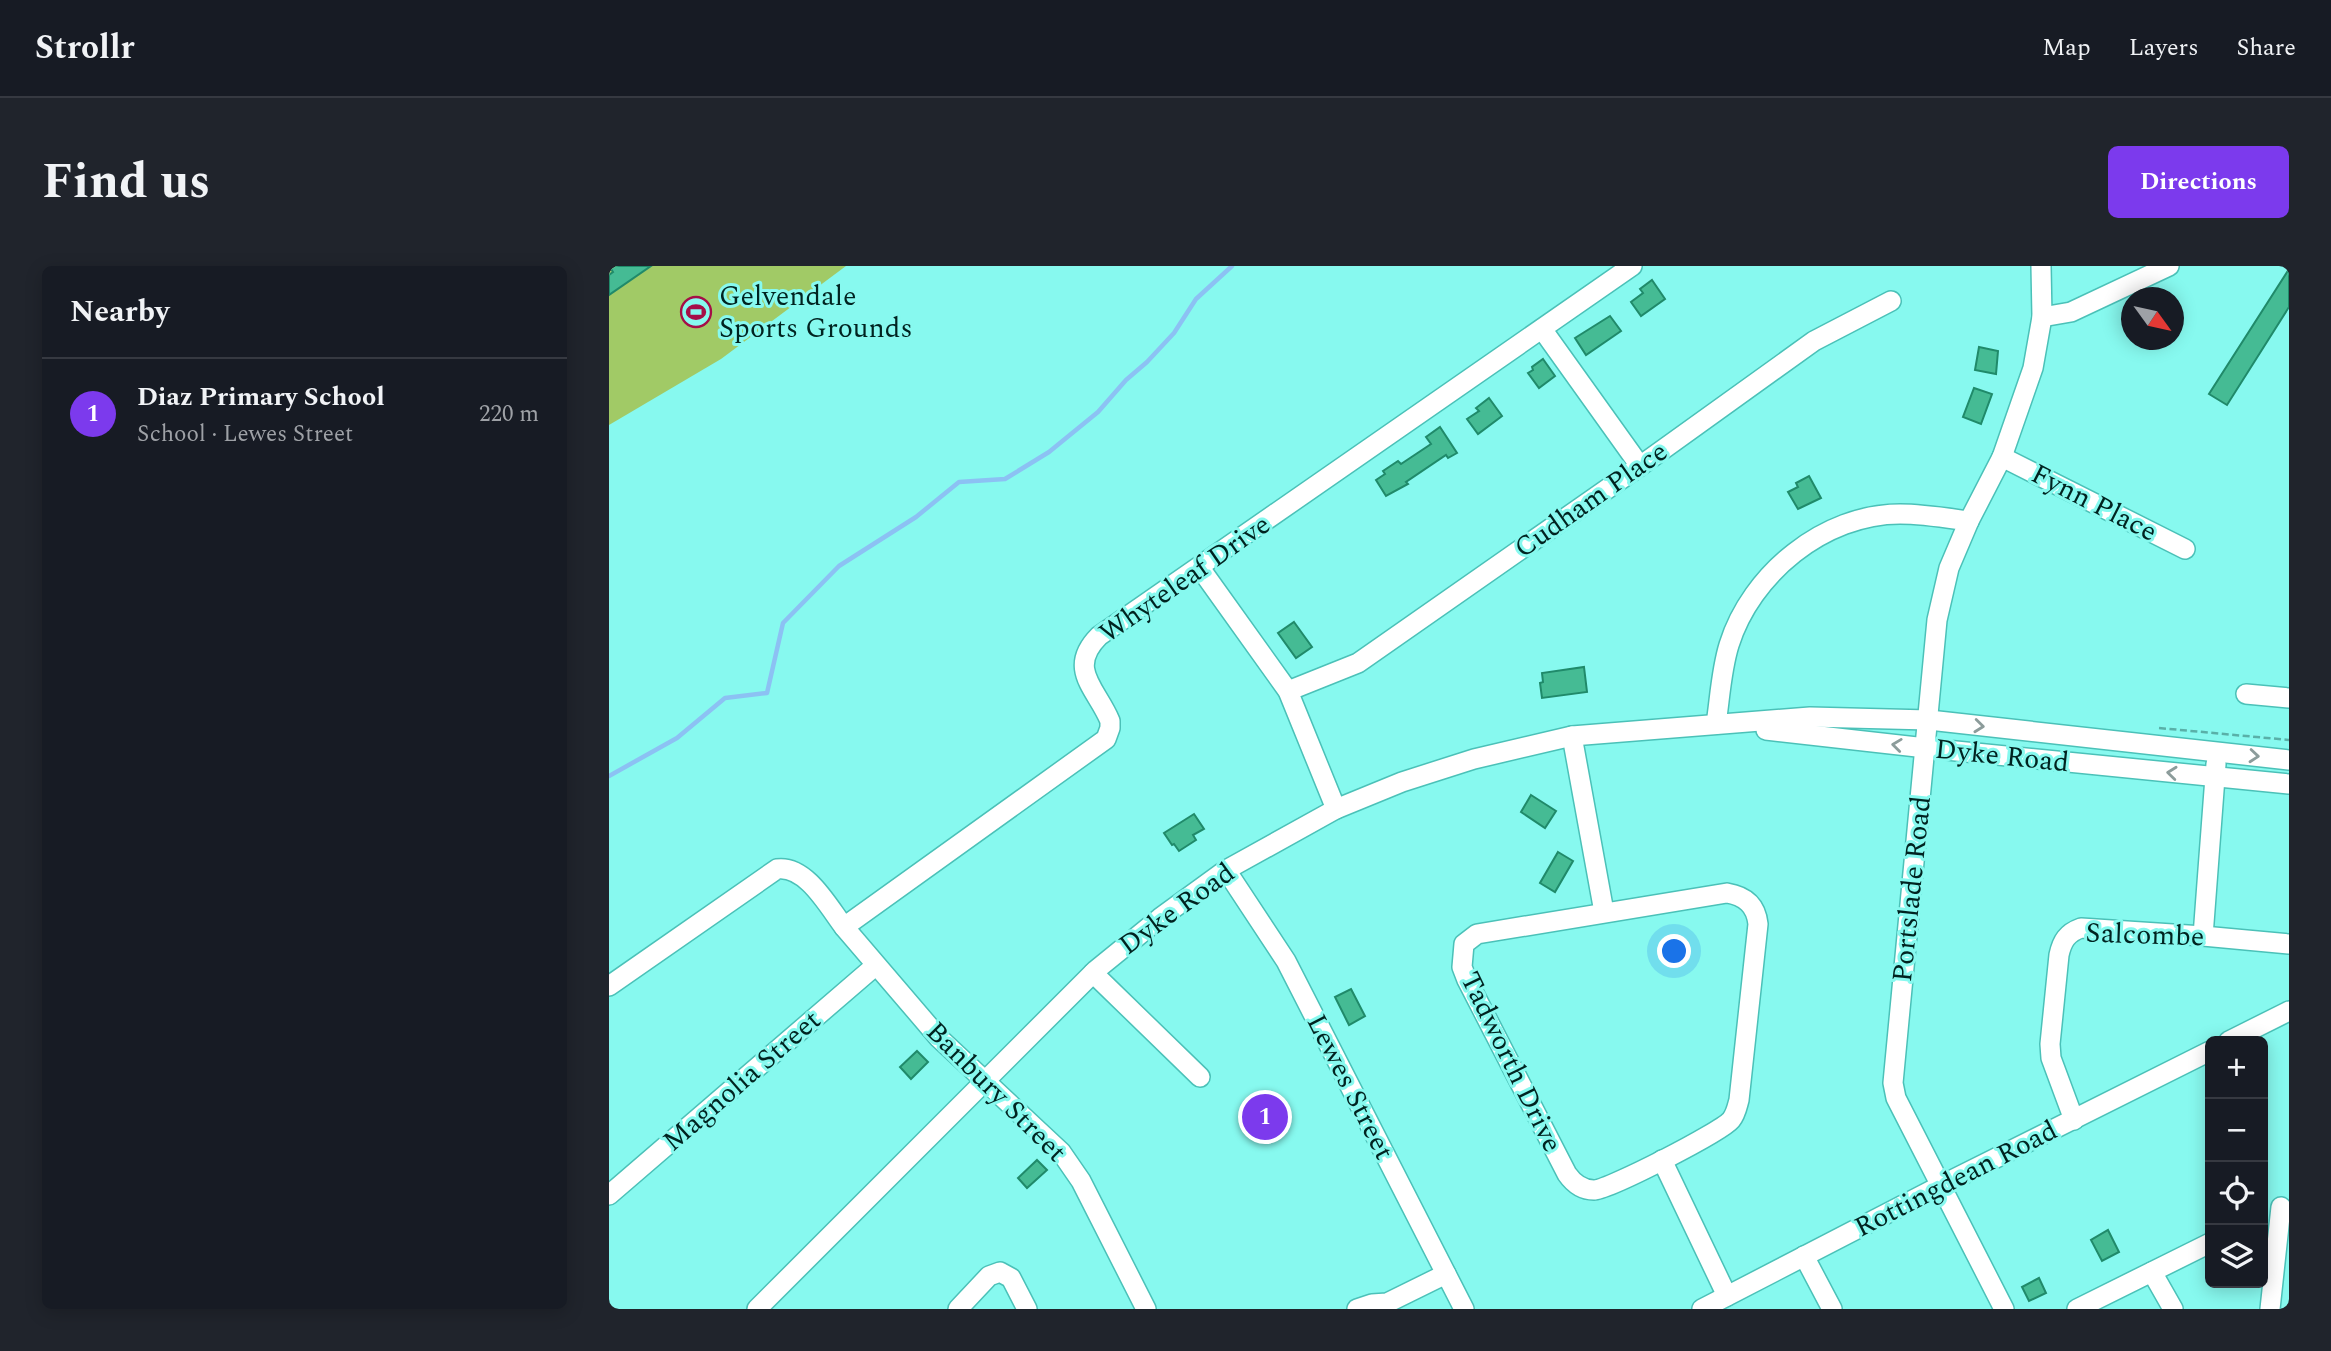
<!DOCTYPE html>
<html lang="en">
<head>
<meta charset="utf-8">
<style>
	:root { --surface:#171b24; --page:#20242c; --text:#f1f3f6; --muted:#9ea1a6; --line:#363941; --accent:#7c3aed }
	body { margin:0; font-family:Spectral,serif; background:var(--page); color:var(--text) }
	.controls { position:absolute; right:21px; bottom:21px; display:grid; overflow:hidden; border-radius:10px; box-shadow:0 4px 18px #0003 }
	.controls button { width:63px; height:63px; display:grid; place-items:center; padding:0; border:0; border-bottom:2px solid var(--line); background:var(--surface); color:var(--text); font:35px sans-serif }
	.compass { position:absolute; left:1512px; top:21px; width:63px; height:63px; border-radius:50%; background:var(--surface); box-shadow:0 4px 18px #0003; rotate:123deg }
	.you { position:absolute; left:1066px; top:686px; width:24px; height:24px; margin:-18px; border:5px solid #fff; border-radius:50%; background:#1a73e8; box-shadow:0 0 0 10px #1a73e833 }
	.badge { display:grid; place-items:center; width:46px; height:46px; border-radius:50%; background:var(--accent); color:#fff; font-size:23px; font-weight:700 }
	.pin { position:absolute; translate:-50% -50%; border:4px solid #fff; box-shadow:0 2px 7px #0006 }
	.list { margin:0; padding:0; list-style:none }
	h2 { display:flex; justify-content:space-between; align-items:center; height:91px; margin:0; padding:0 28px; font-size:30px }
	h2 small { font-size:23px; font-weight:400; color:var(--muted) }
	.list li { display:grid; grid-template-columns:46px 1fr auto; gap:21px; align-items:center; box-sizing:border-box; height:112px; padding:0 28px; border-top:2px solid var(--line) }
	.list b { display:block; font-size:26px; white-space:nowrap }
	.list p { margin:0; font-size:23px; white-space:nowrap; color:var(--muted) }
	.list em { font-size:23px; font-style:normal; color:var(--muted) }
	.icon { flex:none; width:38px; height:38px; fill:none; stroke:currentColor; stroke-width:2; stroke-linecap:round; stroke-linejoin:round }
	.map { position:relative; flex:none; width:1680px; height:1043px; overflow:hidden; border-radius:10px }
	header { display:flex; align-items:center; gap:42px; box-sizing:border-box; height:98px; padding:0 35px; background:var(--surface); border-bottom:2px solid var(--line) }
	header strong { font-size:33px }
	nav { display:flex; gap:38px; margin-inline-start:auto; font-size:24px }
	.intro { display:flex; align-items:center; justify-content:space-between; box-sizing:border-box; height:168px; padding:0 42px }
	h1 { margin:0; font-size:49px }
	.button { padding:18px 32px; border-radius:10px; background:var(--accent); color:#fff; font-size:24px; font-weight:700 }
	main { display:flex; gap:42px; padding:0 42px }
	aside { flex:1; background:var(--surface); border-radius:10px; box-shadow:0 4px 18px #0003 }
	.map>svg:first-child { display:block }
	.green { fill:#a1ca66 }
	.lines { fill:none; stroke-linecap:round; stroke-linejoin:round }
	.stream { stroke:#8cc1f3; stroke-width:4.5 }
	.building { fill:#45bb94; stroke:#208a6a; stroke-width:2 }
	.minor-casing { stroke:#4bc1b8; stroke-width:22 }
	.path { stroke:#59b0a8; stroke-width:2.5; stroke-dasharray:7 3.5; stroke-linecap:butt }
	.minor { stroke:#fff; stroke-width:19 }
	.oneway { stroke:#8c9c9b }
	.labels { text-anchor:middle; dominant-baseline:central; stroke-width:6; stroke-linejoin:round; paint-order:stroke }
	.poi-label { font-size:28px; fill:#002320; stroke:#87f9ef; text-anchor:start }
	.street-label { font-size:28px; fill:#002320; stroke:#87f9ef }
</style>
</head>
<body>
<header>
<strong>Strollr</strong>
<nav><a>Map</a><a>Layers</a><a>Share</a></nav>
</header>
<div class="intro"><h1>Find us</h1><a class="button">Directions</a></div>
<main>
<aside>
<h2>Nearby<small></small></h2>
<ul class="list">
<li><span class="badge">1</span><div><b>Diaz Primary School</b><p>School · Lewes Street</p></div><em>220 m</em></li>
</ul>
</aside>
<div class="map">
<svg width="1680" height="1043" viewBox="0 0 1680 1043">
	<rect width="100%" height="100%" fill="#87f9ef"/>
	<polygon class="green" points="0,0 237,0 112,93 0,159"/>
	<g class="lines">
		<polyline class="stream" points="0,510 68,472 116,432 158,427 174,357 230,300 307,251 350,216 396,213 440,186 489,146 517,114 538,96 565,67 587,33 623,0"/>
	</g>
	<g class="building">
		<polygon points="0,0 42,0 0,29 0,9 4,6"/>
		<polygon points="1680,3 1680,41 1618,139 1600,128"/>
		<polygon points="1043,14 1056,33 1032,50 1022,36 1034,27 1031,23"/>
		<polygon points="1001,50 1012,65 977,89 966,72"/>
		<polygon points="1370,81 1389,85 1387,108 1366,104"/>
		<polygon points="934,93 946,110 930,122 919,107 924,104 923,101"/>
		<polygon points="1365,122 1383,128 1372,158 1354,151"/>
		<polygon points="880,132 893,150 869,168 858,153 870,145 867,142"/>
		<polygon points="831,161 848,187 839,192 837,189 797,216 799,218 777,230 767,214 776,208 774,205 789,195 792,198 822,178 817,171"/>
		<polygon points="1200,210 1212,232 1189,243 1179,226 1189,221 1187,217"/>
		<polygon points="685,356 703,381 687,392 669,367"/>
		<polygon points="975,401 978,426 933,432 931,417 934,416 933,407"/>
		<polygon points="922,529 947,545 936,562 912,546"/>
		<polygon points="585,548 595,563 584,569 587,574 570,585 565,578 563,579 555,567"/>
		<polygon points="949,586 964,595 946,626 931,617"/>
		<polygon points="742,723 756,750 740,759 726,731"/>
		<polygon points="308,785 319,796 302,813 291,801"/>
		<polygon points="428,894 438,904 418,922 409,912"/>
		<polygon points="1499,964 1510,986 1493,995 1482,974"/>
		<polygon points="1430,1012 1437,1027 1420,1035 1413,1021"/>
	</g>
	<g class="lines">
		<g class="minor-casing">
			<g id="minor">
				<polyline points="1433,51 1462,46 1560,0"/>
				<polyline points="933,63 1031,200"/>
				<polyline points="1393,191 1576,283"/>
				<polyline points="591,302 679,425 727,543"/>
				<polyline points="679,425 749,397 1031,200 1205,75 1282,35"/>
				<polyline points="1637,428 1680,432"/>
				<path d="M1107,458C1111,432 1112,405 1120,379C1142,308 1215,248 1291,248C1314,248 1338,252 1360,255"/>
				<polyline points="1157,464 1317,482 1680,518"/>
				<polyline points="963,470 995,646"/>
				<polyline points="617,604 677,695 855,1043"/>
				<path d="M1118,627C1136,630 1147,639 1149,658L1130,834C1128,841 1127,848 1122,854C1112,866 999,924 985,924C973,924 965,918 958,908L858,714L853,701L855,678L868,668Z"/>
				<polyline points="235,661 330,772 452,886 472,915 537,1043"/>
				<polyline points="1594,670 1607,498"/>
				<polyline points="484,707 591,811"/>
				<path d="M0,720L168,603C197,599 219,640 235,661L497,473L501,462V455C488,423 457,403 490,370L1023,0"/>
				<polyline points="1620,775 1680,745"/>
				<path d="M1465,854L1442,792L1441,778L1450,689C1453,675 1458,667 1472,662L1594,670L1680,678"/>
				<polyline points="1053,894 1118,1030"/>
				<polyline points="0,929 266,700"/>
				<polyline points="1195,990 1223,1043"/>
				<polyline points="1543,1006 1564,1043"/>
				<polyline points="148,1043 487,704 551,652 617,604 727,543 793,516 865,493 963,470 1201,451 1320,454 1680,494"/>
				<polyline points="349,1043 380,1010 391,1006 402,1012 418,1043"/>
				<polyline points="748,1043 763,1038 778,1037 837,1008"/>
				<polyline points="1093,1043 1333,919 1601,785"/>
				<polyline points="1395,1043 1287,832 1284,817 1328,354 1340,302 1360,255 1393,191 1424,102 1433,51 1432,0"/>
				<polyline points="1468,1043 1601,977"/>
				<polyline points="1661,1043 1672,941"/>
			</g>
		</g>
		<polyline class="path" points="1550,462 1680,474"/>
		<use href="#minor" class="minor"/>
	</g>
	<defs><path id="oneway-chevron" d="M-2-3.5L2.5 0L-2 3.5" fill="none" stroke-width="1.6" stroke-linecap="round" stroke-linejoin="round" transform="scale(1.75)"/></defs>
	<g class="oneway">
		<use href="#oneway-chevron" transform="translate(1370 460) rotate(6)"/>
		<use href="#oneway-chevron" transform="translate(1288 479) rotate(-173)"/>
		<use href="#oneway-chevron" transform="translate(1645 490) rotate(5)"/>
		<use href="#oneway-chevron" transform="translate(1563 507) rotate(-174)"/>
	</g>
	<defs>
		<g id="stadium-ring" transform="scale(1.575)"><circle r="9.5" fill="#87f9ef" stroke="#a50e47" stroke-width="1.5"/><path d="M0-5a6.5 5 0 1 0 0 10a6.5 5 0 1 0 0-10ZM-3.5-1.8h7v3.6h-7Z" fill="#a50e47"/></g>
	</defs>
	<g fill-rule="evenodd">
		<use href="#stadium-ring" x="87" y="46"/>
	</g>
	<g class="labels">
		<g class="poi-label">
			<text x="110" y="30">Gelvendale<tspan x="110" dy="32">Sports Grounds</tspan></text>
		</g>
		<g class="street-label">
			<text transform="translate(982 234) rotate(-35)">Cudham Place</text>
			<text transform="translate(1485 237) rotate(27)">Fynn Place</text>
			<text transform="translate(576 313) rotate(-35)">Whyteleaf Drive</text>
			<text transform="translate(1393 490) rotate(6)">Dyke Road</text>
			<text transform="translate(1303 623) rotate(-84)">Portslade Road</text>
			<text transform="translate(568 643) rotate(-36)">Dyke Road</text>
			<text transform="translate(1536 669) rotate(2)">Salcombe</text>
			<text transform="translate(902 796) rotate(64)">Tadworth Drive</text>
			<text transform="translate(133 815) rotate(-41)">Magnolia Street</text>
			<text transform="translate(741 821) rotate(63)">Lewes Street</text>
			<text transform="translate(387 826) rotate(45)">Banbury Street</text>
			<text transform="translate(1347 913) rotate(-27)">Rottingdean Road</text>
		</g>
	</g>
</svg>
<div class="controls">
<button>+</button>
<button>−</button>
<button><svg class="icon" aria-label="locate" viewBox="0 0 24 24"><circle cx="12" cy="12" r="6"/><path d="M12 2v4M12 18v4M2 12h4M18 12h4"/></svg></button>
<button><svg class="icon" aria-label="layers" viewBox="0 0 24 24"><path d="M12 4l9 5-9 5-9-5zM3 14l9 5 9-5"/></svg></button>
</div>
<svg class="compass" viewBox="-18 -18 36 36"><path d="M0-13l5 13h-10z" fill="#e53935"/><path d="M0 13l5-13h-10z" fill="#9ea1a6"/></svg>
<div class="you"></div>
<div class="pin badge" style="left:656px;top:851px">1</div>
</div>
</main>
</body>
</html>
